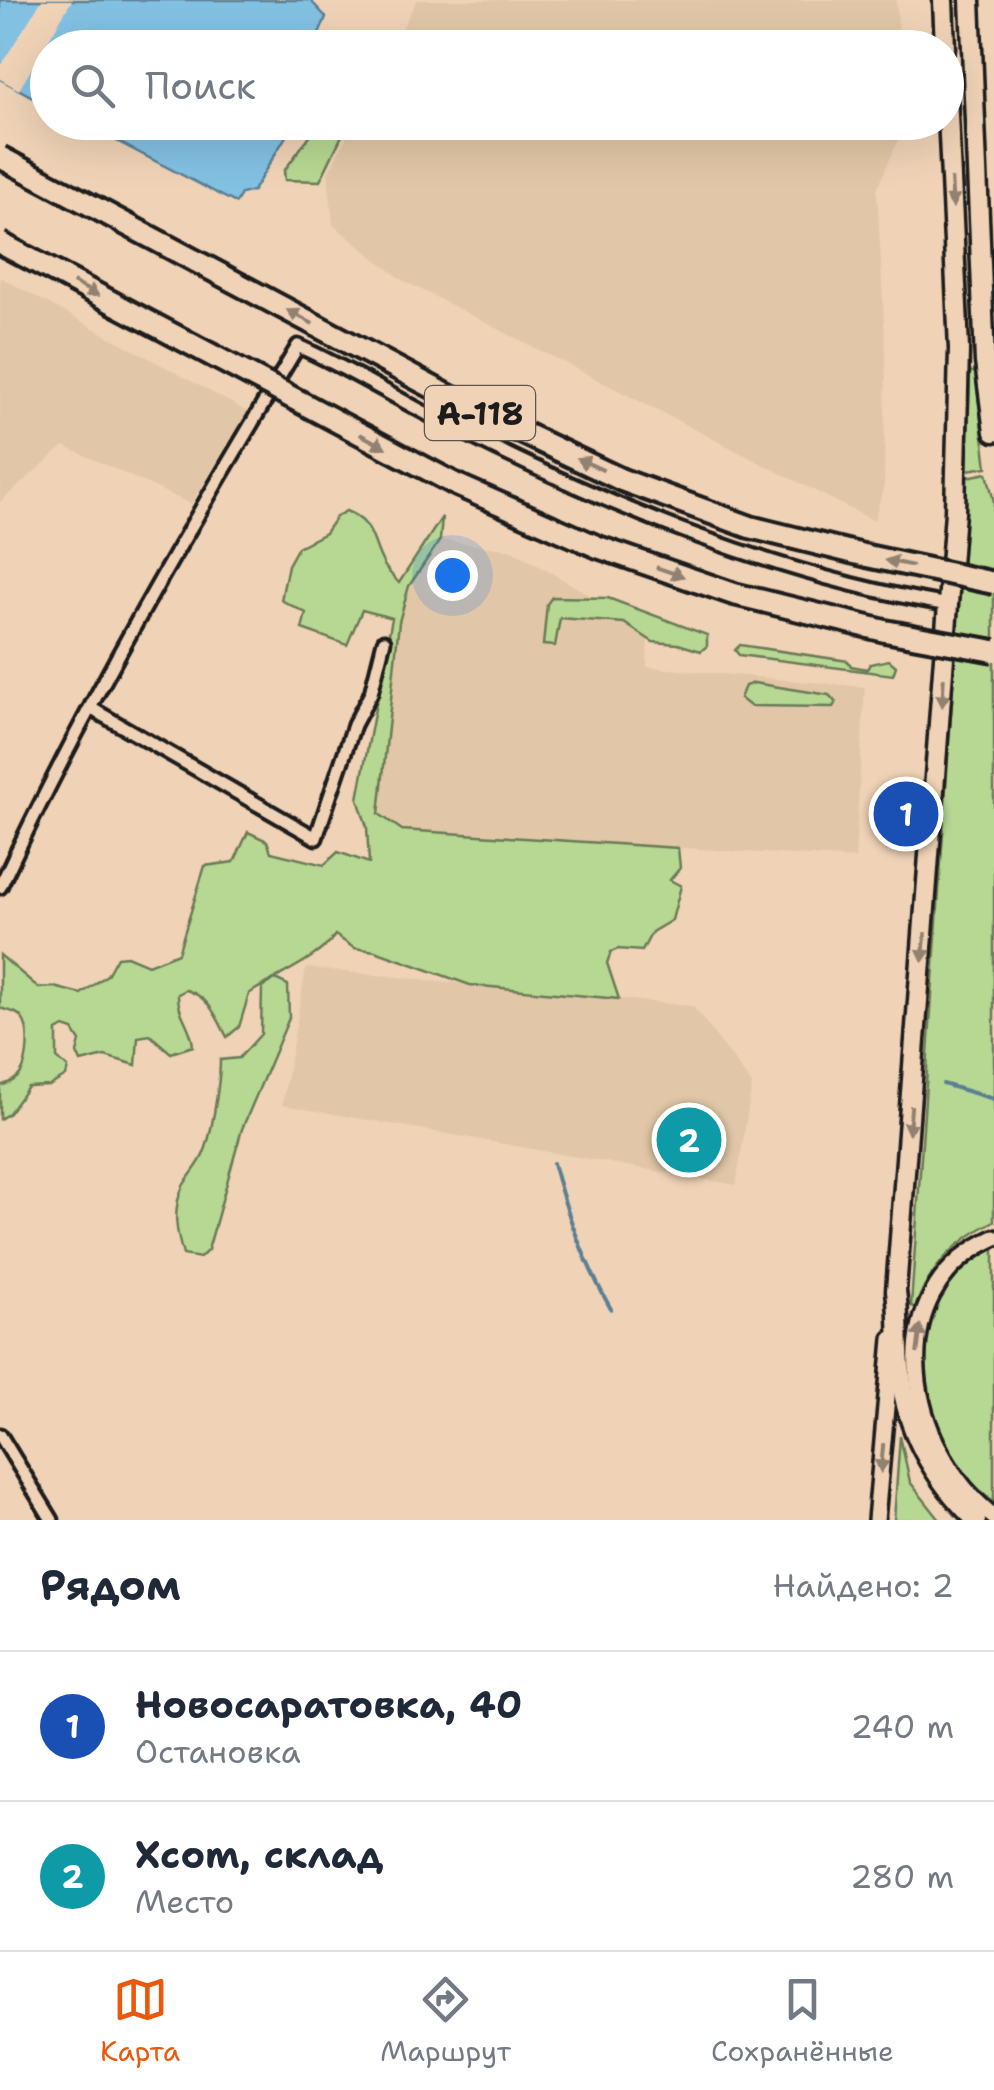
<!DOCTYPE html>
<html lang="ru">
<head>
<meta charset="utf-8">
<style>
	:root { --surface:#fff; --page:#f2f2f3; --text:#1f2937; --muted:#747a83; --line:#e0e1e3; --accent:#ea580c }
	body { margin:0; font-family:"Shantell Sans",sans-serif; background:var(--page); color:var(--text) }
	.you { position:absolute; left:452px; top:575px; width:35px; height:35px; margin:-25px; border:8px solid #fff; border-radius:50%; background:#1a73e8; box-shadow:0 0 0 15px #1a73e833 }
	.badge { display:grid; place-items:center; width:65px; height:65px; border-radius:50%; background:var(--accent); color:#fff; font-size:32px; font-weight:700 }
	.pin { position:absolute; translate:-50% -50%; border:5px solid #fff; box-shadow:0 2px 10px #0006 }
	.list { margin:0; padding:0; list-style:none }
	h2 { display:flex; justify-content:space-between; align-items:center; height:130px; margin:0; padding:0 40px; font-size:42px }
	h2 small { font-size:32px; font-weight:400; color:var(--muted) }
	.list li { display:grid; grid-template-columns:65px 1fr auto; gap:30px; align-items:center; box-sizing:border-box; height:150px; padding:0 40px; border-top:2px solid var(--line) }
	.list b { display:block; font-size:38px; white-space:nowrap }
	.list p { margin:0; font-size:32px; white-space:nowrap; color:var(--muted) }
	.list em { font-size:32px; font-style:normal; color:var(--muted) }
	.icon { flex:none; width:55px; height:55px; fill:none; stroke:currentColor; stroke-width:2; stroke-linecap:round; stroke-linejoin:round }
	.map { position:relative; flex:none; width:994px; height:1520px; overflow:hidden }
	.search { position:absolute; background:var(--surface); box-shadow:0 10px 40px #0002; left:30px; right:30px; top:30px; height:110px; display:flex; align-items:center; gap:25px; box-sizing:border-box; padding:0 35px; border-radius:55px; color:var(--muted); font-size:38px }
	.sheet { height:430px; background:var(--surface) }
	nav { display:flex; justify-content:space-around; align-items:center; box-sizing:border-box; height:140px; border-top:2px solid var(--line); background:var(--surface); font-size:28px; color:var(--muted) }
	nav a { display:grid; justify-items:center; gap:5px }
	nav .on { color:var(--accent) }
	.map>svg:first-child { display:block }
	.built { fill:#e1c7a7 }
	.green { fill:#b7d892; stroke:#6a7a57; stroke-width:2.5 }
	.water { fill:#83c1e3; stroke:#5a7f93; stroke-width:2.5 }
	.pier { fill:#f0d3b7 }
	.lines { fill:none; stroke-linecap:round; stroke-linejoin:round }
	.stream { stroke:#5a7f93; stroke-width:4 }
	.street-casing { stroke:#1c1c1c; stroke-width:19 }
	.secondary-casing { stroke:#1c1c1c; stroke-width:22 }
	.primary-casing { stroke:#1c1c1c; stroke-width:25 }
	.street { stroke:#f0d3b7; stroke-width:11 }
	.secondary { stroke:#f0d3b7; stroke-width:15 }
	.primary { stroke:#f0d3b7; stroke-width:18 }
	.highway-bridge-casing { stroke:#1c1c1c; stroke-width:28; stroke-linecap:butt }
	.highway-bridge { stroke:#f0d3b7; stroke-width:20 }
	.oneway { fill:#918171 }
	.labels { text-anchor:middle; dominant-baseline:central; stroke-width:9; stroke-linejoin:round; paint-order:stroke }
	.shield { fill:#f0d3b7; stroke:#5c534a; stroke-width:2.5 }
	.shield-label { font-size:32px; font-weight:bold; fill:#1c1c1c }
</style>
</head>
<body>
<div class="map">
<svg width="994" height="1520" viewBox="0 0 994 1520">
	<rect width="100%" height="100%" fill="#f0d3b7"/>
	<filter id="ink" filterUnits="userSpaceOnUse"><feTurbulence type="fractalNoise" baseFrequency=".01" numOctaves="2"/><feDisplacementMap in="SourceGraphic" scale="20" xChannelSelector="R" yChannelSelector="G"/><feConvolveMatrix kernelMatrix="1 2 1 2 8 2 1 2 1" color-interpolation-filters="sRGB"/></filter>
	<g filter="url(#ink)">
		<g class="built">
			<polygon points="417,0 896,0 900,47 392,47"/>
			<polygon points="354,123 905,123 877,190 886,356 884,486 874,521 402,280 333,225 328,173"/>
			<polygon points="0,277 248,412 191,504 64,446 0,502"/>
			<polygon points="442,517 440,540 512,550 648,629 647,667 865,687 855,859 402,830 358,799 399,583"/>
			<polygon points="306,968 693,1006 752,1084 736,1185 282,1105"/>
		</g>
		<g class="green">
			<polygon points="319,123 348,123 320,181 285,180 284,171"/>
			<polygon points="970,372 975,372 987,467 967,470"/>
			<path d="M987,473L994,502V1221C955,1242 932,1265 915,1307L911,1306L967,477Z"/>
			<path d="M346,511C374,522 371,540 383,563C386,570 394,577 399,583L442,517L440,540L409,586L399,622L379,814L402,830L678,848L680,868L670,880L681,886L672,920L652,932L642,951L618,949L611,952L607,963L619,999L470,985L375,951L354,948L335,935C321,958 273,977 249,994L239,1027L227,1037C217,1018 209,996 186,990L178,994C177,1014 192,1027 193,1046L171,1053L150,1035L138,1037L136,1065L105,1056L81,1062L77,1053L80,1041L73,1030L64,1027L57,1031V1058L68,1068L66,1076L49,1086L28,1087L9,1113L0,1119V1086C7,1084 16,1081 21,1073C28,1061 31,1030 22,1018C17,1011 8,1011 0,1008V955L39,988L54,987L81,994L107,975L117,957L127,956L148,965L178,953L205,866L234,862L248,832L267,841L271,852L324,865L338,852L369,863L367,827L358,799L392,618L362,610L347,645L302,629L306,613L281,600L288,565L298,547L325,533L336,517Z"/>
			<polygon points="552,597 608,598 707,635 707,646 701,651 678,644 653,642 624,623 560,618 555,646 543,645 547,604"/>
			<polygon points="740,645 848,661 851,666 867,669 870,664 889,660 896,666 893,675 739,655 735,650"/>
			<polygon points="754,683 829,695 836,702 833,707 750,706 740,698 745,686"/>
			<path d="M275,979L288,985L289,1018L242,1129L208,1250L200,1258L183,1255C176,1231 172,1210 183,1186C189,1175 199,1166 204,1153C212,1134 220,1081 220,1060L239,1058L261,1034L262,988Z"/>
			<path d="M994,1247V1503C985,1494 974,1485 966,1476C921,1424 910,1337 951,1280C963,1265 978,1257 994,1247Z"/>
			<polygon points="900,1436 910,1482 940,1520 894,1520"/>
		</g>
		<g class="water">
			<polygon points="0,0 310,0 326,17 314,47 48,48 47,105 0,79"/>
			<polygon points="82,123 294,123 253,191 241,194 236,203"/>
		</g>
		<polygon class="pier" points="42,0 72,0 19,90 0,79 0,66"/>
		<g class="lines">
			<g class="stream">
				<polyline points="943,1084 994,1099"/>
				<path d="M553,1163C567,1215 584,1262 611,1309"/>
			</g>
			<g class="street-casing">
				<g id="street">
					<polyline points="92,709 316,838 354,725 371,693 384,641"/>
					<path d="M0,887C87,701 192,522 298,346C354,371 405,404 460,431C615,509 776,575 948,605"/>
					<polyline points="0,1435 52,1520"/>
				</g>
			</g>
			<g class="secondary-casing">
				<g id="secondary">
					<path d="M994,1238C876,1292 907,1449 994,1517"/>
					<polyline points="876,1520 892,1339"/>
				</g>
			</g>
			<g class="primary-casing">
				<g id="primary">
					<polyline points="943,0 945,48"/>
					<polyline points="970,0 985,362 994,432"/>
					<path d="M946,72L959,349L955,512L896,1291C900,1319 897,1348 901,1377C907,1433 936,1481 976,1520"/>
				</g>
			</g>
			<use href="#street" class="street"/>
			<use href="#secondary" class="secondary"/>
			<use href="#primary" class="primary"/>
			<g class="highway-bridge-casing">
				<g id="highway-bridge">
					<polyline points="0,157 481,413 622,480 750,527 867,556 994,583"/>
					<polyline points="0,243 457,485 598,547 734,594 885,631 994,651"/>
				</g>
			</g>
			<use href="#highway-bridge" class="highway-bridge"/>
		</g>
		<defs><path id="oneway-solid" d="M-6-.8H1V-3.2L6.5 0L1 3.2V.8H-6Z" transform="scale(2.5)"/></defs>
		<g class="oneway">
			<use href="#oneway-solid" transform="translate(952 193) rotate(87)"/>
			<use href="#oneway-solid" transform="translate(86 289) rotate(28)"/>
			<use href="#oneway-solid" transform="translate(300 317) rotate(-152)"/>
			<use href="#oneway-solid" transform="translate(373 441) rotate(28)"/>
			<use href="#oneway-solid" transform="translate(590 464) rotate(-155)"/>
			<use href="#oneway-solid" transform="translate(899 563) rotate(-169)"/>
			<use href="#oneway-solid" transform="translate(670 572) rotate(19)"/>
			<use href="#oneway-solid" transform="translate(943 692) rotate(93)"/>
			<use href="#oneway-solid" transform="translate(924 947) rotate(95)"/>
			<use href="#oneway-solid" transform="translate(910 1120) rotate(95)"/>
			<use href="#oneway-solid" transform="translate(919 1339) rotate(-83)"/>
			<use href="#oneway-solid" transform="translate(882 1458) rotate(95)"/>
		</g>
	</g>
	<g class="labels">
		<rect class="shield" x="425" y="386" width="110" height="54" rx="8"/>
		<g class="shield-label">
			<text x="480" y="413">А-118</text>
		</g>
	</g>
</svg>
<div class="you"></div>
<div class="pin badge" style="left:906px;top:814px;background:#1a4fb4">1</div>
<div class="pin badge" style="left:689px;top:1140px;background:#0f9aa8">2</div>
<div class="search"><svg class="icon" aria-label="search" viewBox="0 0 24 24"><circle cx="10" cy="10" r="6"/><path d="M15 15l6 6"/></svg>Поиск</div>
</div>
<section class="sheet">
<h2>Рядом<small>Найдено: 2</small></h2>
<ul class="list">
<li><span class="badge" style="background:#1a4fb4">1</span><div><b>Новосаратовка, 40</b><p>Остановка</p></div><em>240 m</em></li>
<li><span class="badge" style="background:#0f9aa8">2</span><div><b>Xсom, склад</b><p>Место</p></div><em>280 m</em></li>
</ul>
</section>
<nav>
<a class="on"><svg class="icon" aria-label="map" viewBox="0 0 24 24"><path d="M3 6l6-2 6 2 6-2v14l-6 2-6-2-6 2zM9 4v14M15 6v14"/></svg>Карта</a>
<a><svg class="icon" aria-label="directions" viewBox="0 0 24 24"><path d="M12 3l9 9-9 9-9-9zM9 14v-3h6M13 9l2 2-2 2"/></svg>Маршрут</a>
<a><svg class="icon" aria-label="saved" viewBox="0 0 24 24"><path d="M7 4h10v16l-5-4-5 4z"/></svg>Сохранённые</a>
</nav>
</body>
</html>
